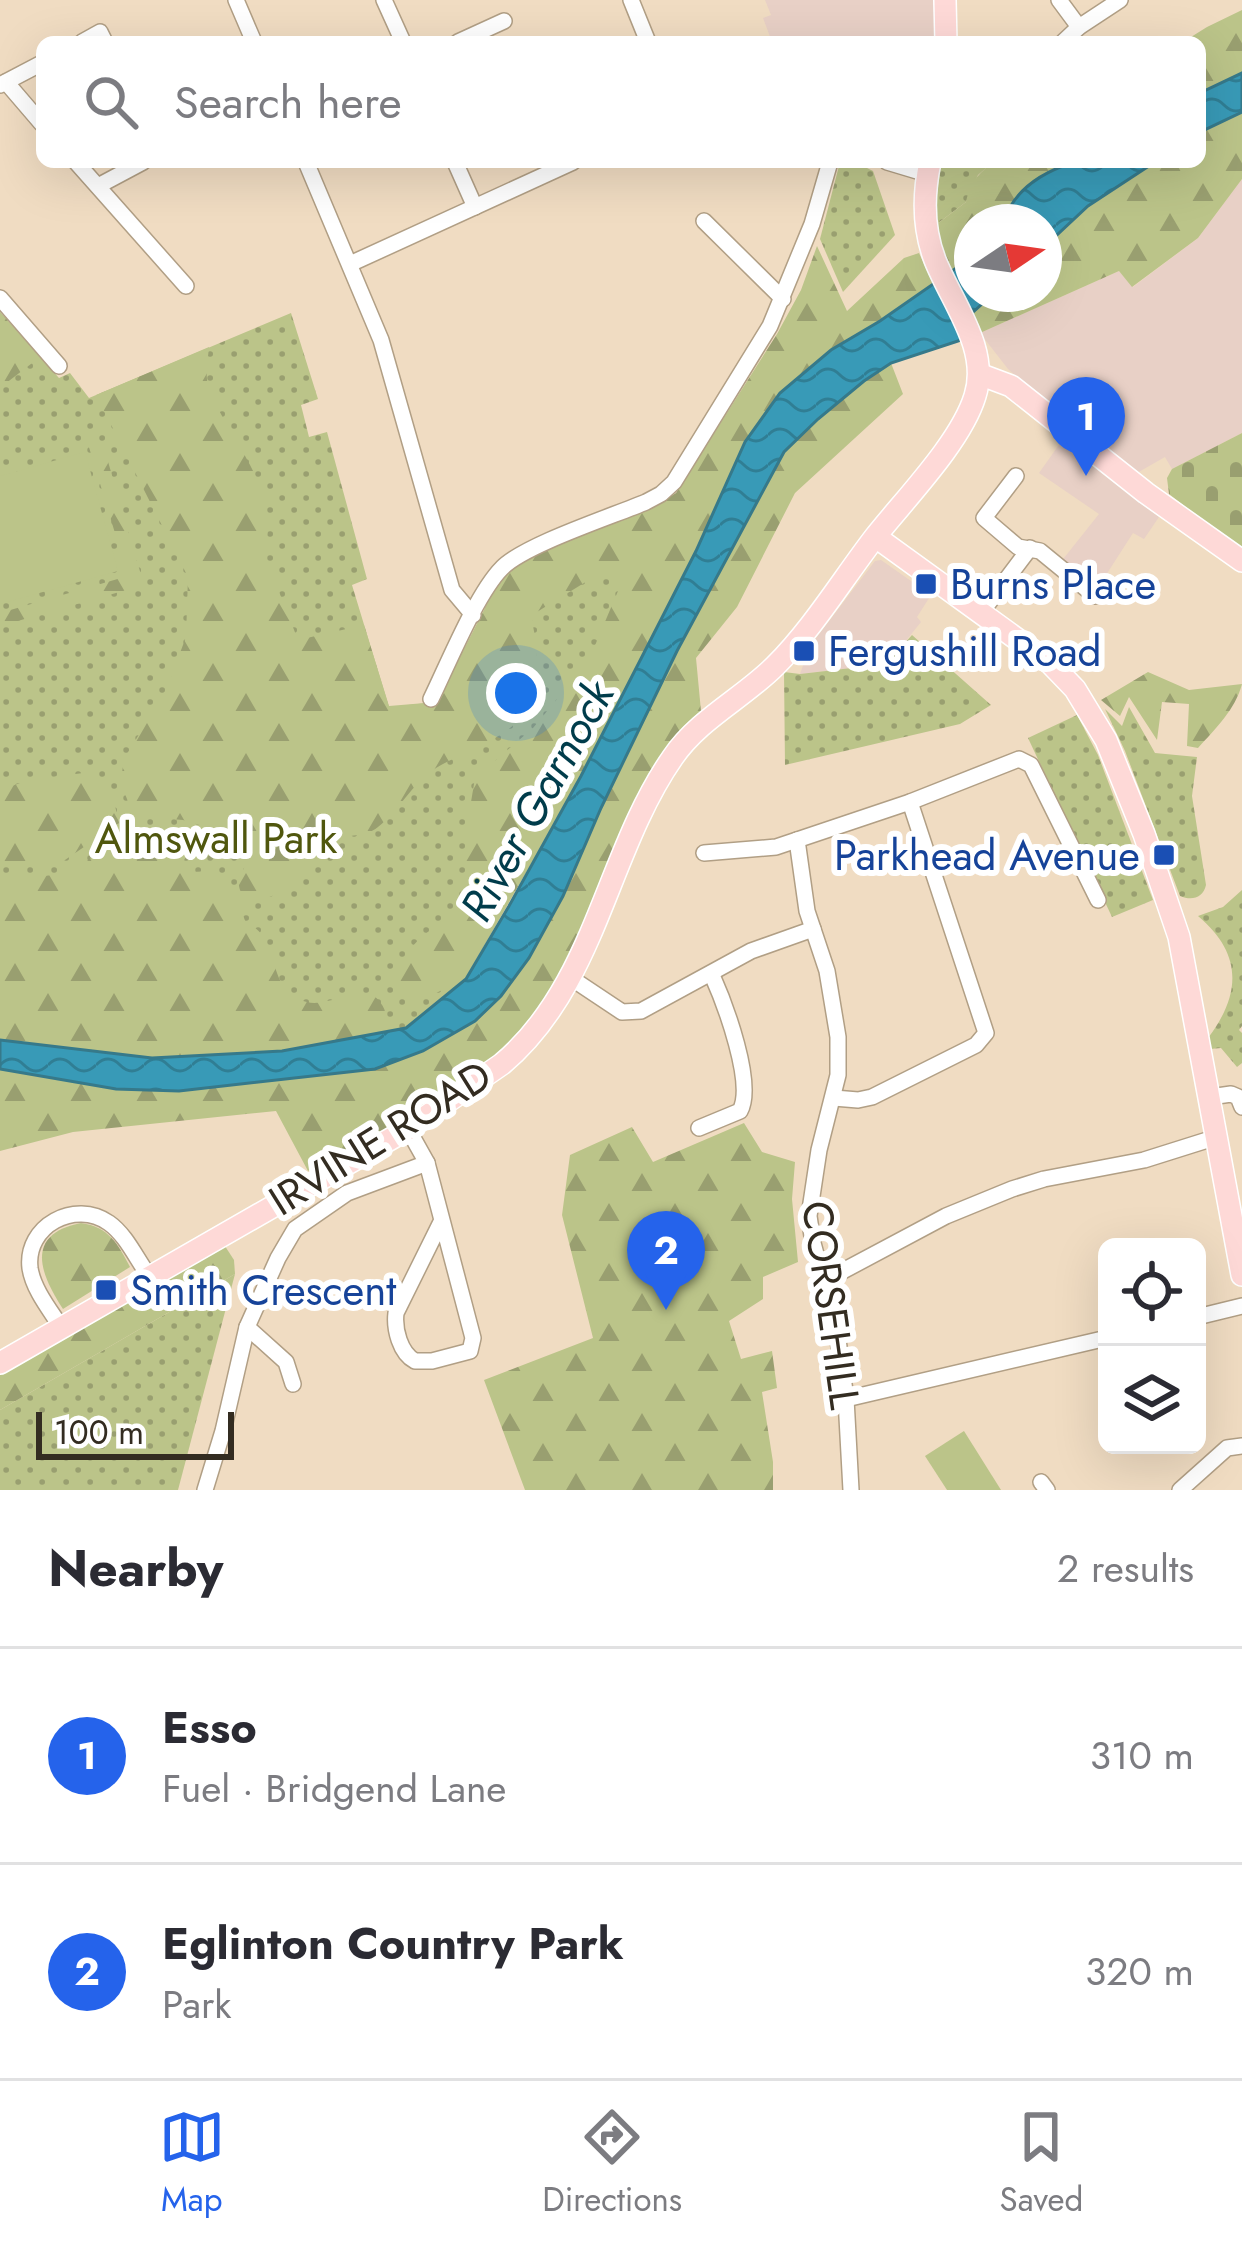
<!DOCTYPE html>
<html lang="en">
<head>
<meta charset="utf-8">
<style>
	:root { --surface:#fff; --page:#f2f2f3; --text:#2b2b33; --muted:#7c7c81; --line:#e1e1e2; --accent:#2563eb }
	body { margin:0; font-family:Jost,sans-serif; background:var(--page); color:var(--text) }
	.controls { position:absolute; right:36px; bottom:36px; display:grid; overflow:hidden; border-radius:18px; box-shadow:0 12px 48px #0002 }
	.controls button { width:108px; height:108px; display:grid; place-items:center; padding:0; border:0; border-bottom:3px solid var(--line); background:var(--surface); color:var(--text); font:60px sans-serif }
	.compass { position:absolute; left:954px; top:204px; width:108px; height:108px; border-radius:50%; background:var(--surface); box-shadow:0 12px 48px #0002; rotate:77deg }
	.scale { position:absolute; left:36px; bottom:30px; width:198px; box-sizing:border-box; padding-left:12px; border:6px solid #332c21; border-top:0; font-size:33px; line-height:42px; white-space:nowrap; color:#332c21; -webkit-text-stroke:9px #fff; paint-order:stroke }
	.you { position:absolute; left:516px; top:693px; width:42px; height:42px; margin:-30px; border:9px solid #fff; border-radius:50%; background:#1a73e8; box-shadow:0 0 0 18px #1a73e833 }
	.badge { display:grid; place-items:center; width:78px; height:78px; border-radius:50%; background:var(--accent); color:#fff; font-size:39px; font-weight:700 }
	.pin { position:absolute; translate:-50% -99px; filter:drop-shadow(0 3px 6px #0008) }
	.pin::after { content:''; position:absolute; top:63px; width:42px; height:36px; background:inherit; clip-path:polygon(0 0,100% 0,50% 100%) }
	.list { margin:0; padding:0; list-style:none }
	h2 { display:flex; justify-content:space-between; align-items:center; height:156px; margin:0; padding:0 48px; font-size:51px }
	h2 small { font-size:39px; font-weight:400; color:var(--muted) }
	.list li { display:grid; grid-template-columns:78px 1fr auto; gap:36px; align-items:center; box-sizing:border-box; height:216px; padding:0 48px; border-top:3px solid var(--line) }
	.list b { display:block; font-size:45px; white-space:nowrap }
	.list p { margin:0; font-size:39px; white-space:nowrap; color:var(--muted) }
	.list em { font-size:39px; font-style:normal; color:var(--muted) }
	.icon { flex:none; width:66px; height:66px; fill:none; stroke:currentColor; stroke-width:2; stroke-linecap:round; stroke-linejoin:round }
	.map { position:relative; flex:none; width:1242px; height:1490px; overflow:hidden }
	.search { position:absolute; background:var(--surface); box-shadow:0 12px 48px #0002; left:36px; right:36px; top:36px; height:132px; display:flex; align-items:center; gap:30px; box-sizing:border-box; padding:0 42px; border-radius:18px; color:var(--muted); font-size:45px }
	.sheet { height:588px; background:var(--surface) }
	nav { display:flex; justify-content:space-around; align-items:center; box-sizing:border-box; height:168px; border-top:3px solid var(--line); background:var(--surface); font-size:33px; color:var(--muted) }
	nav a { display:grid; justify-items:center; gap:6px }
	nav .on { color:var(--accent) }
	.map>svg:first-child { display:block }
	.commercial { fill:#e8d0c6 }
	.green { fill:url(#green-dots) }
	.forest { fill:url(#forest-firs) }
	.cemetery { fill:url(#cemetery-stones) }
	.pitch { fill:#bbc489 }
	.water { fill:url(#water-waves); stroke:#36798a; stroke-width:3 }
	.lines { fill:none; stroke-linecap:round; stroke-linejoin:round }
	.minor-casing { stroke:#b19f85; stroke-width:18 }
	.major-casing { stroke:#fff; stroke-width:24 }
	.minor { stroke:#fff; stroke-width:15 }
	.major { stroke:#fed9d7; stroke-width:21 }
	.transit-dot { fill:#1a4fb4; stroke:#fff; stroke-width:4.5 }
	.labels { text-anchor:middle; dominant-baseline:central; stroke-width:12; stroke-linejoin:round; paint-order:stroke }
	.transit-label { font-size:42px; fill:#164399; stroke:#fff; text-anchor:start }
	.park-label { font-size:42px; fill:#50570e; stroke:#fff }
	.street-label { font-size:42px; fill:#332c21; stroke:#fff }
	.water-label { font-size:45px; font-style:italic; fill:#003c4b; stroke:#fff }
</style>
</head>
<body>
<div class="map">
<svg width="1242" height="1490" viewBox="0 0 1242 1490">
	<defs>
		<pattern id="green-dots" width="8" height="8" patternUnits="userSpaceOnUse" patternTransform="scale(3)"><rect width="8" height="8" fill="#bbc489"/><path d="M2 2h.1M6 6h.1" fill="none" stroke="#999f70" stroke-width="1.8" stroke-linecap="round"/></pattern>
		<pattern id="forest-firs" width="22" height="20" patternUnits="userSpaceOnUse" patternTransform="scale(3)"><rect width="22" height="20" fill="#bbc489"/><path d="M5 1l3.5 6h-7zM16 11l3.5 6h-7z" fill="#999f70"/></pattern>
		<pattern id="cemetery-stones" width="16" height="16" patternUnits="userSpaceOnUse" patternTransform="scale(3)"><rect width="16" height="16" fill="#bbc489"/><path d="M2 7V4a2 2 0 0 1 4 0v3zM10 15v-3a2 2 0 0 1 4 0v3z" fill="#999f70"/></pattern>
		<pattern id="water-waves" width="16" height="10" patternUnits="userSpaceOnUse" patternTransform="scale(3)"><rect width="16" height="10" fill="#389ab7"/><path d="M0 5q4-4 8 0t8 0" fill="none" stroke="#307e94"/></pattern>
	</defs>
	<rect width="100%" height="100%" fill="#f0dcc2"/>
	<g class="commercial">
		<polygon points="765,0 945,0 946,42 772,42 763,18 771,15"/>
		<polygon points="1242,179 1242,433 1172,469 1165,457 1137,473 1031,390 1008,369 980,333 1119,271 1133,287 1198,238"/>
		<polygon points="1061,442 1159,517 1144,539 1133,533 1097,589 1060,563 1099,514 1039,473"/>
		<polygon points="881,560 931,595 917,617 921,622 887,664 800,674 810,646 875,561"/>
	</g>
	<g class="green">
		<polygon points="840,162 855,162 873,171 895,235 843,292 820,239"/>
		<polygon points="941,162 993,162 978,175 966,202 937,224 936,205"/>
		<polygon points="0,312 59,378 70,373 89,398 291,313 318,399 301,405 309,437 327,432 367,579 352,585 389,707 437,702 498,583 655,507 466,979 406,1028 282,1051 0,1040"/>
		<polygon points="912,635 991,705 960,724 785,765 784,672 800,674 886,664"/>
		<path d="M1129,707L1155,753L1197,757L1192,796L1206,885C1203,898 1192,901 1180,896L1125,751L1105,709L1122,726Z"/>
		<polygon points="1077,715 1098,755 1153,900 1112,917 1028,738"/>
		<path d="M1242,890V1026L1239,1030L1242,1033V1063L1237,1067L1221,1048L1210,1049L1208,1038C1242,993 1242,953 1198,916L1223,907Z"/>
		<polygon points="235,1274 178,1490 0,1490 0,1410"/>
	</g>
	<g class="forest">
		<polygon points="1242,10 1242,73 1200,93 1200,42 1183,42 1207,27"/>
		<polygon points="1242,112 1242,179 1198,238 1132,287 1119,271 980,333 971,314 993,294 1044,294 1044,247 1088,206 1155,162 1200,162 1200,132"/>
		<path d="M993,162H1074L1053,169L1007,211L1004,222H972V257L950,273L940,245L937,224L966,202C970,183 978,174 993,162Z"/>
		<path d="M817,246L847,311L904,258L919,253L933,284L880,321L831,350L780,393L745,442L696,551L581,777L465,979L432,995L406,997L395,986C403,946 422,935 455,914L465,876L466,832L475,778L533,728L588,662L618,591L614,574L597,575L532,615C532,628 537,639 537,652C537,666 529,703 522,715C507,739 460,753 436,768C412,783 400,810 378,827C364,838 349,833 334,841C327,845 321,854 315,861C295,885 278,900 246,901C232,880 242,878 247,859C249,853 249,846 249,840L183,820L138,816L131,809L125,794L121,780L124,759L166,690L186,637L188,577L96,395L209,347C208,359 205,374 208,385C225,437 286,493 263,551L298,640L364,625L389,706L437,702L498,583C540,537 622,527 676,493L777,334L801,290Z"/>
		<polygon points="0,312 40,357 1,387 0,386"/>
		<path d="M891,363L903,394L795,493L737,607L696,658L701,711C636,758 599,896 563,968C513,1069 403,1122 308,1171L276,1111L73,1132L0,1151V1069L116,1089L179,1091L375,1069L529,958L563,896L601,808L677,651L784,452L818,419L864,381Z"/>
		<polygon points="102,441 144,585 0,626 0,613 128,576 88,444"/>
		<path d="M1148,672L1189,690L1242,684C1235,710 1216,728 1198,748L1187,746L1189,704L1162,702L1157,740L1129,697L1120,716L1101,700Z"/>
		<polygon points="91,772 110,784 119,823 62,862 35,864 0,861 0,790 29,780"/>
		<path d="M143,830C167,831 206,826 183,862L185,869L190,872L216,871L231,885L246,923C284,938 263,991 307,1002C329,1008 365,981 380,1002C387,1011 387,1018 383,1029L372,1034L282,1051L152,1058L0,1040V874C22,876 46,879 67,871C95,861 109,839 143,830Z"/>
		<polygon points="744,1123 762,1152 795,1162 792,1199 798,1262 763,1277 763,1299 729,1321 741,1359 772,1351 777,1388 762,1392 773,1462 773,1490 525,1490 484,1380 593,1338 562,1215 570,1155 632,1127 653,1162"/>
		<path d="M81,1223C109,1227 118,1244 130,1267L63,1309C40,1274 24,1234 81,1223Z"/>
		<polygon points="223,1243 234,1260 235,1274 0,1410 0,1373"/>
	</g>
	<polygon class="cemetery" points="1242,433 1242,551 1169,494 1167,478 1172,469"/>
	<g class="pitch">
		<polygon points="85,452 118,571 0,604 0,476"/>
		<polygon points="964,1431 1001,1490 947,1490 925,1456"/>
	</g>
	<g class="water">
		<polygon points="1242,73 1242,112 1200,132 1200,93"/>
		<path d="M1074,162H1155L1088,206L1044,247V222H1004C1013,190 1043,172 1074,162Z"/>
		<polygon points="972,257 972,294 993,294 971,314 961,340 891,363 864,381 818,419 784,452 677,651 601,808 563,896 529,958 501,996 475,1021 423,1051 375,1069 179,1091 116,1089 0,1069 0,1040 152,1058 282,1051 406,1028 466,979 509,906 581,776 696,551 745,442 780,393 831,350 880,321"/>
	</g>
	<g class="lines">
		<g class="minor-casing">
			<g id="minor">
				<polyline points="236,0 254,42"/>
				<polyline points="384,0 403,42"/>
				<polyline points="631,0 648,42"/>
				<polyline points="1059,0 1079,27"/>
				<polyline points="82,42 100,32 105,42"/>
				<polyline points="458,42 504,21"/>
				<polyline points="1063,42 1079,27 1120,0"/>
				<polyline points="6,82 42,124"/>
				<polyline points="0,85 42,63"/>
				<polyline points="76,162 186,286"/>
				<polyline points="306,162 381,340 452,590 473,615"/>
				<polyline points="455,162 475,207"/>
				<polyline points="887,162 927,174"/>
				<polyline points="98,186 143,162"/>
				<polyline points="704,221 783,299"/>
				<polyline points="350,264 573,162"/>
				<polyline points="0,298 59,366"/>
				<polyline points="1016,476 984,518 1018,547 1040,551 1095,596"/>
				<polyline points="981,613 1030,548"/>
				<path d="M431,699C448,664 477,593 502,568C524,545 613,516 646,502L661,494L674,482L770,326L812,224L830,162"/>
				<polyline points="797,840 807,911 827,971 838,1037 838,1075 819,1150 809,1216 813,1243 837,1332 846,1399 851,1490"/>
				<polyline points="704,853 776,847 910,802 1019,759 1031,765 1098,900"/>
				<polyline points="571,978 622,1012 641,1011 751,951 813,929"/>
				<polyline points="1210,1097 1231,1094 1238,1097 1242,1107"/>
				<polyline points="834,1098 858,1100 872,1097 976,1045 986,1033 910,802"/>
				<path d="M699,1128L740,1111C755,1084 725,1004 712,975"/>
				<path d="M427,1163L473,1338L470,1351L432,1361H415C400,1353 394,1329 396,1313L441,1222"/>
				<polyline points="824,1281 946,1216 1012,1189 1044,1179 1144,1160 1217,1137"/>
				<polyline points="1197,1317 1242,1306"/>
				<path d="M61,1327C50,1310 33,1289 30,1268C25,1226 75,1199 109,1223C126,1235 136,1258 149,1276"/>
				<polyline points="247,1327 286,1362 293,1384"/>
				<polyline points="846,1399 1107,1338"/>
				<polyline points="1041,1482 1047,1490"/>
				<polyline points="205,1490 223,1431 247,1327 278,1258 295,1229 347,1193 427,1163 408,1129"/>
				<polyline points="1180,1490 1227,1448 1242,1446"/>
			</g>
		</g>
		<g class="major-casing">
			<g id="major">
				<polyline points="945,0 946,42"/>
				<polyline points="979,374 1011,386 1146,493 1242,561"/>
				<polyline points="876,537 1050,663 1075,689 1106,740 1144,834 1179,937 1242,1275"/>
				<path d="M0,1363L408,1129L502,1064C596,985 606,853 673,757C699,719 743,698 775,666C813,628 842,580 875,537C905,499 961,442 975,396C990,349 952,303 935,260C923,229 923,195 930,162"/>
			</g>
		</g>
		<use href="#minor" class="minor"/>
		<use href="#major" class="major"/>
	</g>
	<g class="transit-dot">
		<rect x="914" y="572" width="24" height="24" rx="6"/>
		<rect x="792" y="639" width="24" height="24" rx="6"/>
		<rect x="1152" y="843" width="24" height="24" rx="6"/>
		<rect x="94" y="1278" width="24" height="24" rx="6"/>
	</g>
	<g class="labels">
		<g class="transit-label">
			<text x="950" y="584">Burns Place</text>
			<text x="828" y="651">Fergushill Road</text>
			<text x="1140" y="855" text-anchor="end">Parkhead Avenue</text>
			<text x="130" y="1290">Smith Crescent</text>
		</g>
		<g class="park-label">
			<text x="216" y="838">Almswall Park</text>
		</g>
		<g class="street-label">
			<text transform="translate(380 1138) rotate(-32)">IRVINE ROAD</text>
			<text transform="translate(831 1305) rotate(82)">CORSEHILL</text>
		</g>
		<g class="water-label">
			<text transform="translate(537 801) rotate(-61)">River Garnock</text>
		</g>
	</g>
</svg>
<div class="controls">
<button><svg class="icon" aria-label="locate" viewBox="0 0 24 24"><circle cx="12" cy="12" r="6"/><path d="M12 2v4M12 18v4M2 12h4M18 12h4"/></svg></button>
<button><svg class="icon" aria-label="layers" viewBox="0 0 24 24"><path d="M12 4l9 5-9 5-9-5zM3 14l9 5 9-5"/></svg></button>
</div>
<svg class="compass" viewBox="-18 -18 36 36"><path d="M0-13l5 13h-10z" fill="#e53935"/><path d="M0 13l5-13h-10z" fill="#7c7c81"/></svg>
<div class="scale">100 m</div>
<div class="you"></div>
<div class="pin badge" style="left:1086px;top:476px">1</div>
<div class="pin badge" style="left:666px;top:1310px">2</div>
<div class="search"><svg class="icon" aria-label="search" viewBox="0 0 24 24"><circle cx="10" cy="10" r="6"/><path d="M15 15l6 6"/></svg>Search here</div>
</div>
<section class="sheet">
<h2>Nearby<small>2 results</small></h2>
<ul class="list">
<li><span class="badge">1</span><div><b>Esso</b><p>Fuel · Bridgend Lane</p></div><em>310 m</em></li>
<li><span class="badge">2</span><div><b>Eglinton Country Park</b><p>Park</p></div><em>320 m</em></li>
</ul>
</section>
<nav>
<a class="on"><svg class="icon" aria-label="map" viewBox="0 0 24 24"><path d="M3 6l6-2 6 2 6-2v14l-6 2-6-2-6 2zM9 4v14M15 6v14"/></svg>Map</a>
<a><svg class="icon" aria-label="directions" viewBox="0 0 24 24"><path d="M12 3l9 9-9 9-9-9zM9 14v-3h6M13 9l2 2-2 2"/></svg>Directions</a>
<a><svg class="icon" aria-label="saved" viewBox="0 0 24 24"><path d="M7 4h10v16l-5-4-5 4z"/></svg>Saved</a>
</nav>
</body>
</html>
